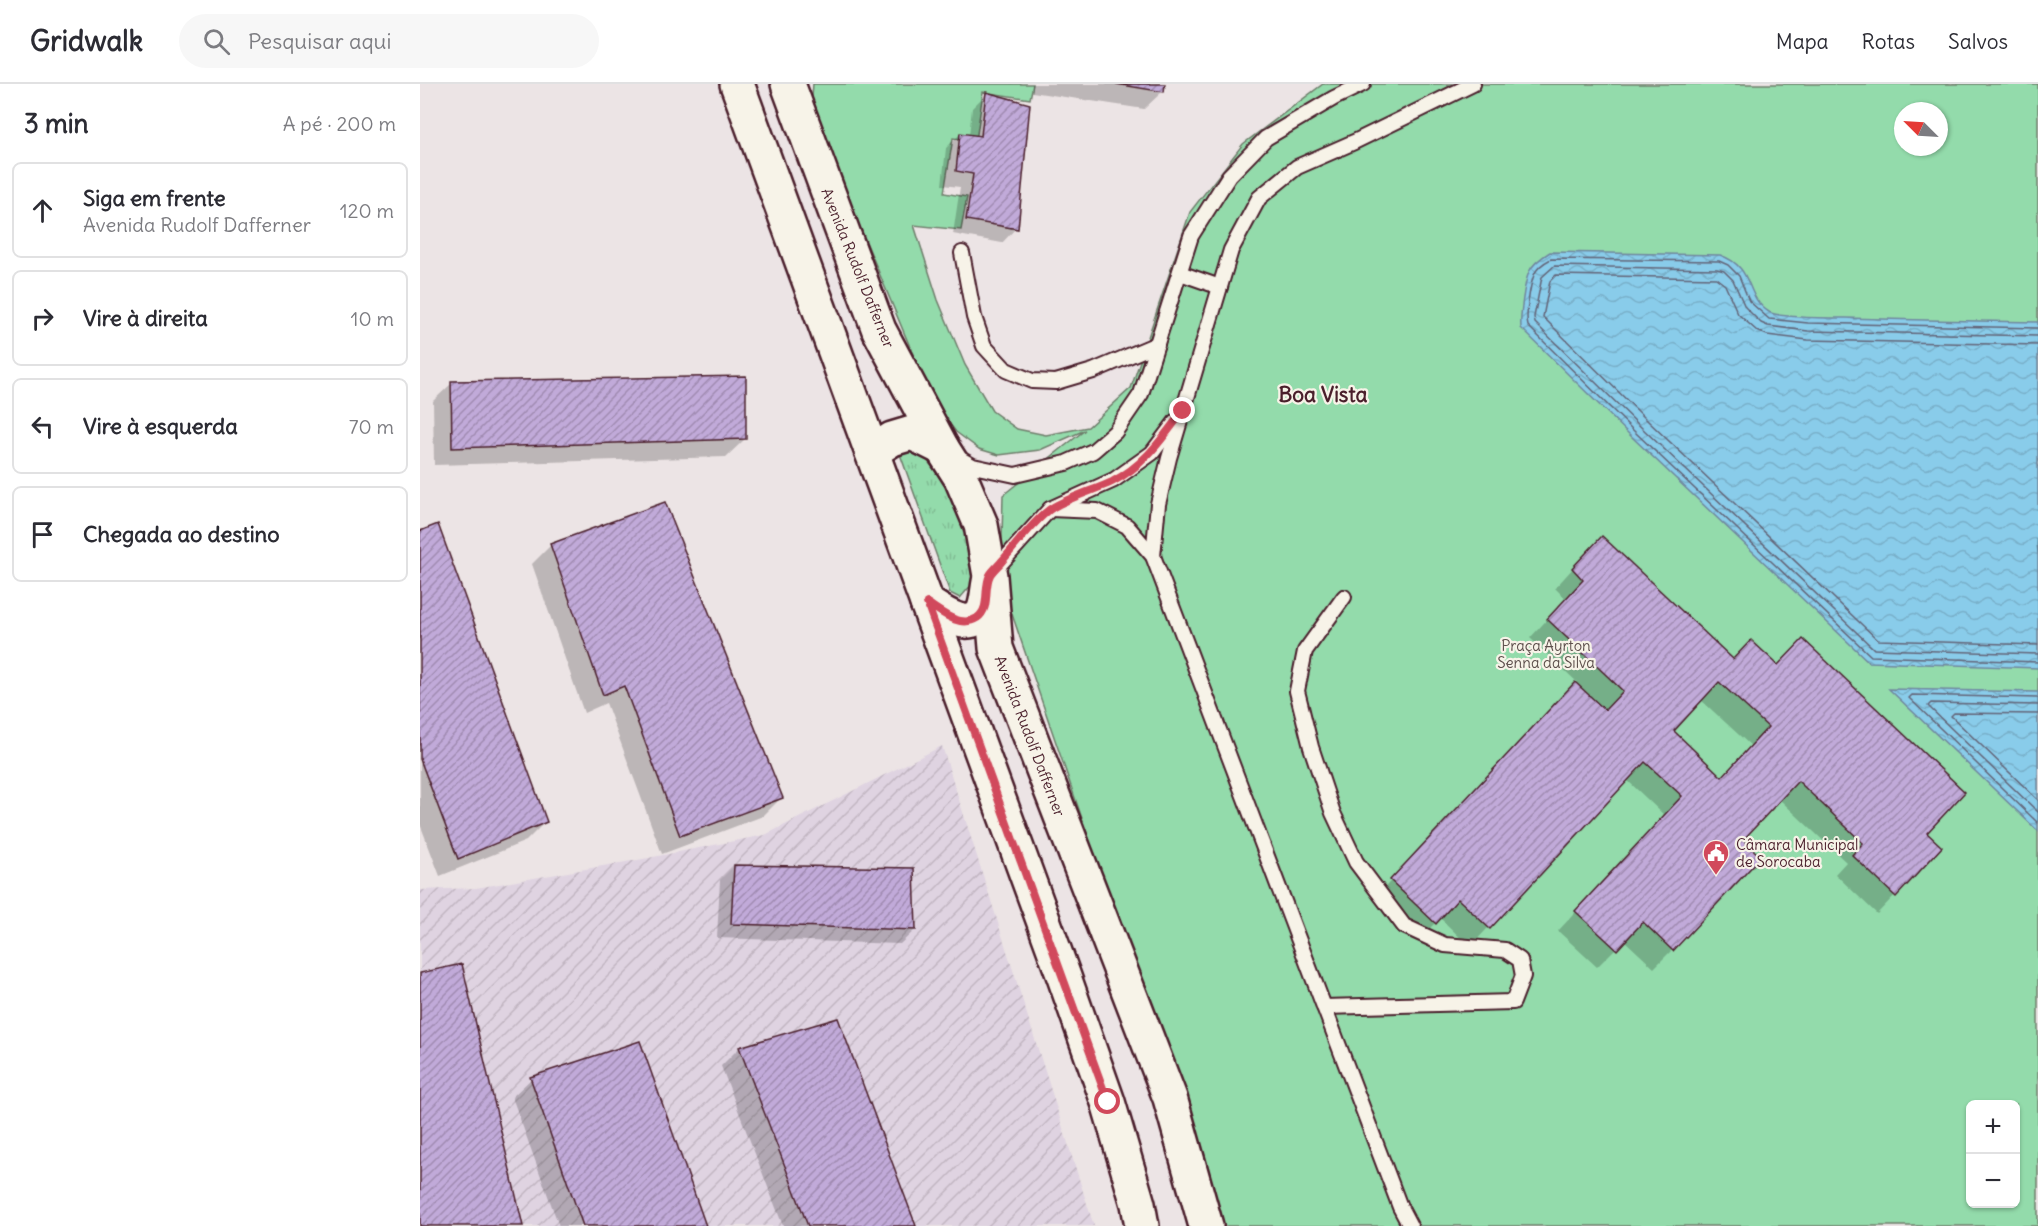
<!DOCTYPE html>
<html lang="pt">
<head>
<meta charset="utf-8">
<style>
	:root { --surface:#fff; --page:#f7f7f7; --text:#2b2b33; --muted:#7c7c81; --line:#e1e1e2 }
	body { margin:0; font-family:Delius,sans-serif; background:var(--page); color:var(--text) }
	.controls { position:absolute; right:18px; bottom:18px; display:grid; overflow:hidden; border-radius:9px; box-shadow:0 2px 4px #0004 }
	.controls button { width:54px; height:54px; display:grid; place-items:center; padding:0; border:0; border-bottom:2px solid var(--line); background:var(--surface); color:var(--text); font:30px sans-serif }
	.compass { position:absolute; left:1474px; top:18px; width:54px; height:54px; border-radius:50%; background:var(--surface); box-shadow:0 2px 4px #0004; rotate:294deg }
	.stop { position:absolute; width:18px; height:18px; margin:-14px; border:4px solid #d1495b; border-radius:50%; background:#fff }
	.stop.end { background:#d1495b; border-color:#fff; box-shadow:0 2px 6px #0008 }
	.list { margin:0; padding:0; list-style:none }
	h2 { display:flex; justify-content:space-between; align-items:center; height:78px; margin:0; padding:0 24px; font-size:26px }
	h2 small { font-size:20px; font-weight:400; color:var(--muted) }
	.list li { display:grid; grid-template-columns:39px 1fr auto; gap:18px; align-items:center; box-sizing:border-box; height:96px; margin:0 12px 12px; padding:0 12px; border:2px solid var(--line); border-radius:9px }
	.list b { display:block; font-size:22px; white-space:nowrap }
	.list p { margin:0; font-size:20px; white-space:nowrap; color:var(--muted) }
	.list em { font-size:20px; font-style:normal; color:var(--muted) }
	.icon { flex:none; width:33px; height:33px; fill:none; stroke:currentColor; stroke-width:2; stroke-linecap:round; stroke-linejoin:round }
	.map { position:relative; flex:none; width:1618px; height:1142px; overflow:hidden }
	header { display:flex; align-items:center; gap:36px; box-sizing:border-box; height:84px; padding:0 30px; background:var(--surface); border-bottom:2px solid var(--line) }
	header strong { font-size:28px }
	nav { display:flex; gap:33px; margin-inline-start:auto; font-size:21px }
	.search { width:420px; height:54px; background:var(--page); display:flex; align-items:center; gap:15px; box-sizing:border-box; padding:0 21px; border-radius:33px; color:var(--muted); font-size:22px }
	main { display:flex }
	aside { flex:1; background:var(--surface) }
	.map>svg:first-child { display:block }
	.industrial { fill:url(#industrial-furrows) }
	.grass { fill:url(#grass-tufts); stroke:#6e7d6b; stroke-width:1.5 }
	.park { fill:#93dbab; stroke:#6e7d6b; stroke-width:1.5; fill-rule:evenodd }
	.water { fill:url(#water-waves); stroke:#70879e; stroke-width:1.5 }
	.shadow { fill:#0003; fill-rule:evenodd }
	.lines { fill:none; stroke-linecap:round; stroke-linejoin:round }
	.shore { stroke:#636477; stroke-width:1.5 }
	.building { fill:url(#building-hatch); stroke:#4a1f2b; stroke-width:1.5; fill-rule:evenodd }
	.service-casing { stroke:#4a1f2b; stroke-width:18 }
	.secondary-casing { stroke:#4a1f2b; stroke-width:38 }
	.service { stroke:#f7f3e8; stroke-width:14 }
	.secondary { stroke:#f7f3e8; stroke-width:33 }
	.route { stroke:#d1495b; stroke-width:8 }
	.labels { text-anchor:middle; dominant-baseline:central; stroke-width:4.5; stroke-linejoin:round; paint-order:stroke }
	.street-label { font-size:15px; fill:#4a1f2b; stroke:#f7f3e8 }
	.park-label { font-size:15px; fill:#5c4e4b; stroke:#f7f3e8 }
	.poi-label { font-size:15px; fill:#4a1f2b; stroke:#f7f3e8; text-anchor:start }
	.district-label { font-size:21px; font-weight:bold; fill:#4a1f2b; stroke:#f7f3e8 }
</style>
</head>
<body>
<header>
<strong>Gridwalk</strong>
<div class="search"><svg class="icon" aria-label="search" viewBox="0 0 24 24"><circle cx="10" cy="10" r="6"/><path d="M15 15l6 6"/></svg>Pesquisar aqui</div>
<nav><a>Mapa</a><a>Rotas</a><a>Salvos</a></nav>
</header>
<main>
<aside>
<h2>3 min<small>A pé · 200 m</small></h2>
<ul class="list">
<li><svg class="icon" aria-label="ahead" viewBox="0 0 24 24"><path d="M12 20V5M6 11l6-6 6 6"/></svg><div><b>Siga em frente</b><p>Avenida Rudolf Dafferner</p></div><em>120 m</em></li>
<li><svg class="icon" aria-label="right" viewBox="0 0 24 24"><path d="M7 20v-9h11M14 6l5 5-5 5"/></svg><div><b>Vire à direita</b></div><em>10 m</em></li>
<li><svg class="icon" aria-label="left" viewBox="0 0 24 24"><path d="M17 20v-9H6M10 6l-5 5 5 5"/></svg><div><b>Vire à esquerda</b></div><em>70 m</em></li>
<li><svg class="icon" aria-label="arrive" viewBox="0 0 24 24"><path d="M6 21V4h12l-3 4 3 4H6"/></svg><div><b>Chegada ao destino</b></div></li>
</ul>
</aside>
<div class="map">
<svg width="1618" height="1142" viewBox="0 0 1618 1142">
	<defs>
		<pattern id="industrial-furrows" width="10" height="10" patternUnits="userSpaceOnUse" patternTransform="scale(1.5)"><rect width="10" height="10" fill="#dfd3e1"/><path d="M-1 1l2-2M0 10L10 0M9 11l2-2" fill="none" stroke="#c1b5c1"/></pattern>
		<pattern id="grass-tufts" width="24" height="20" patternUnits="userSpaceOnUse" patternTransform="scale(1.5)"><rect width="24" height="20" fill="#93dbab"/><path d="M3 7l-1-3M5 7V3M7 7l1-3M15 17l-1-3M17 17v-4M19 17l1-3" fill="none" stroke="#80bc93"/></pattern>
		<pattern id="water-waves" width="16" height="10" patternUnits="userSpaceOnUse" patternTransform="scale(1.5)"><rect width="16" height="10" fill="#89ccea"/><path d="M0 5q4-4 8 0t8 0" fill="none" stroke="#78afc9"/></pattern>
		<pattern id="building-hatch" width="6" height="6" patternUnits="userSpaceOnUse" patternTransform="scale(1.5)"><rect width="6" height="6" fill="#c1aad9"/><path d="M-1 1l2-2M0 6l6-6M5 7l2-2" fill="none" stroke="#9f8ab0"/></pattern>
	</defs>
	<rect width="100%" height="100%" fill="#ece4e5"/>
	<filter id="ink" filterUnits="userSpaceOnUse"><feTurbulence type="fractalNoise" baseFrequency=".0167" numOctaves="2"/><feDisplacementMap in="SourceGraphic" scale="12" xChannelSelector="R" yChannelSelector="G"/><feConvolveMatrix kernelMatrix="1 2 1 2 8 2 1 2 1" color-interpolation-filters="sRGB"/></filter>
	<g filter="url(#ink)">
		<polygon class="industrial" points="522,662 674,1142 0,1142 0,806 56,804 223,775 345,751"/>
		<path class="grass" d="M496,362C513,384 532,407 543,433C550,451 552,480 553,499L540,514L530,509L480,370Z"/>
		<path class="park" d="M393,0H613L610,15L563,8L556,57L533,54L524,109L547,113L541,146L494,141L518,216L545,281L572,327L597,345L626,351L668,343L711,304L770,128L823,60L903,0H1618V1142H795L768,1044L581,498L583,411L665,346L620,366L579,371L559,365L536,348L513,318L391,26ZM1483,27H1519V63H1483ZM1550,1020H1596V1120H1550Z"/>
		<g class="water">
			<path d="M1130,168L1300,171C1336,184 1323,211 1349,228C1359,234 1411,234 1426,234C1490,236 1554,237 1618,238V584L1449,578L1213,354L1101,244C1100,231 1104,200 1109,188C1113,179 1122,173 1130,168Z"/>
			<polygon points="1469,605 1618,608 1618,747"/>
		</g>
		<g class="shadow">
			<polygon points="612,0 744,0 743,7 724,25 612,8"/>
			<polygon points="566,10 596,144 582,159 533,150 540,103 522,101 526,64 540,50 549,52 552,24"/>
			<polygon points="32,299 325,355 306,373 14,381 13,317"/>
			<polygon points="1618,439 1618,471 1616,461"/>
			<polygon points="0,449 125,738 106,757 20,792 0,740"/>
			<polygon points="131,461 362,713 343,732 242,770 186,619 164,629 112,480"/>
			<path d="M1164,472L1313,577L1505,749L1475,811L1457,830L1415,790L1426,778L1359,715L1321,756L1252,866L1234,884L1204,856L1177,883L1138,847L1245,732L1207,696L1050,863L1020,834L997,857L953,816L1157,598L1110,554L1146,515L1135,504ZM1281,616L1331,662L1301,694L1252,648Z"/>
			<polygon points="314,782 495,846 480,860 297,854 300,796"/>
			<polygon points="319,964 494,1142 363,1142 301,982"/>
			<polygon points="111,995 285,1142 139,1142 92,1013"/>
		</g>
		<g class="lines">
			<g class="shore">
				<path d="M1618,244L1388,239L1349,235L1329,217L1319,192L1308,181L1299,177L1131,175C1125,178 1117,183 1114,191C1110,202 1105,231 1108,242L1217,350L1451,572L1618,578"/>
				<polyline points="1618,252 1388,247 1348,242 1341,239 1325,223 1313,196 1304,187 1297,185 1134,182 1122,193 1114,233 1115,239 1222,344 1454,565 1618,570"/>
				<polyline points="1618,261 1388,256 1347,251 1337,247 1318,230 1305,201 1296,194 1136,191 1130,197 1123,233 1229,338 1458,556 1618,561"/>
				<polyline points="1618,614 1492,611 1489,614 1618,739"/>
				<polyline points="1618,621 1511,619 1508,622 1618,728"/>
				<polyline points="1618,630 1534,629 1531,632 1618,716"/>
			</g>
		</g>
		<g class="building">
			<polygon points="696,0 745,0 744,8"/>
			<polygon points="566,8 610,20 598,145 546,136 553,90 536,87 540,49 561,52"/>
			<polygon points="326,292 326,355 32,364 31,297"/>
			<polygon points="245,418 363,714 260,752 204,602 183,611 130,460"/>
			<polygon points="18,440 127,738 38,775 0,675 0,447"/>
			<path d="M1182,452L1313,575L1331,556L1358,581L1383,555L1545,708L1507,749L1522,763L1476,813L1432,771L1443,759L1378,697L1323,756L1341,773L1253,867L1223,838L1197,866L1155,827L1262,712L1225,678L1070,845L1038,815L1016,840L970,796L1155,598L1185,626L1203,607L1127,535L1163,496L1152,484ZM1299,598L1348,643L1302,693L1254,647Z"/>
			<polygon points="314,781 494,784 496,846 311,840"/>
			<polygon points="42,880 103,1142 0,1142 0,889"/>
			<polygon points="418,934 496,1142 388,1142 319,963"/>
			<polygon points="220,957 286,1142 163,1142 110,993"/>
		</g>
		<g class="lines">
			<g class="service-casing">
				<g id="service">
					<polyline points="542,169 554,233 564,262 586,286 612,297 636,298 673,287 737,260"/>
					<polyline points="760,189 800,203"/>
					<polyline points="537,373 553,382 595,391 646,379 673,367 695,348 721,310 771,152 809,92 846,54 914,14 943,0"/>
					<polyline points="630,425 677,427 707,442 733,472 980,1123 990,1142"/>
					<polyline points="733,472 738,420 749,374 811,166 839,114 877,83 934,58 1053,0"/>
					<polyline points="572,489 630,425 694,396 732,369 757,336"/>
					<polyline points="904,923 1093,918 1103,892 1100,876 1085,866 1025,861 984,842 936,778 913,729 891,663 877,607 885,567 924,513"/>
				</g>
			</g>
			<g class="secondary-casing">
				<g id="secondary">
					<polyline points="317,0 644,893 688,1018 718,1120 722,1142"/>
					<polyline points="368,0 459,246 522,364 541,394 561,441 570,492 576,564 750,1014 786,1142"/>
					<polyline points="452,368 472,355 492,349 522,364"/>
					<path d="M507,519C521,528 550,550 563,527C567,519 567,508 569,498"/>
				</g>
			</g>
			<use href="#service" class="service"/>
			<use href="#secondary" class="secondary"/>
		</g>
	</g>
	<g class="lines" filter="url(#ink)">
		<path class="route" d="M688,1018L507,519C520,527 540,545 557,534C571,524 563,505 570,491C573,486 579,481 582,477C597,460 611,440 629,426C642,416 675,406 692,398C724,382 742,355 763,327"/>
	</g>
	<defs>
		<g id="civic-pin" transform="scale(1.35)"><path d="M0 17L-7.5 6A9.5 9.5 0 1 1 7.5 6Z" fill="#d1495b" stroke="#f7f3e8"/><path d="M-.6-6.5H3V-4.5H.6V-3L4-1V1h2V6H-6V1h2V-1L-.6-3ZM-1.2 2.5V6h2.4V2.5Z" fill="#fff"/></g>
	</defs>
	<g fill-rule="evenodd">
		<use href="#civic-pin" x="1296" y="769"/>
	</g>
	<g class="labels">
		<g class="street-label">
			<text transform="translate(438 184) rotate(68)">Avenida Rudolf Dafferner</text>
			<text transform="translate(610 652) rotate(69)">Avenida Rudolf Dafferner</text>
		</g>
		<g class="park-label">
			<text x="1126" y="561">Praça Ayrton<tspan x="1126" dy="17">Senna da Silva</tspan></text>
		</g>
		<g class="poi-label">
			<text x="1316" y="760">Câmara Municipal<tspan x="1316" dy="17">de Sorocaba</tspan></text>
		</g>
		<g class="district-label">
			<text x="903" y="310">Boa Vista</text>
		</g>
	</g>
</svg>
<div class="controls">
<button>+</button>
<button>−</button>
</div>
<svg class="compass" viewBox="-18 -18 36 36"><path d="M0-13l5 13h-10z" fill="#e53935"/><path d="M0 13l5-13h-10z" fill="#7c7c81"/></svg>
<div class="stop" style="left:688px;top:1018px"></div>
<div class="stop end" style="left:763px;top:327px"></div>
</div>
</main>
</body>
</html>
